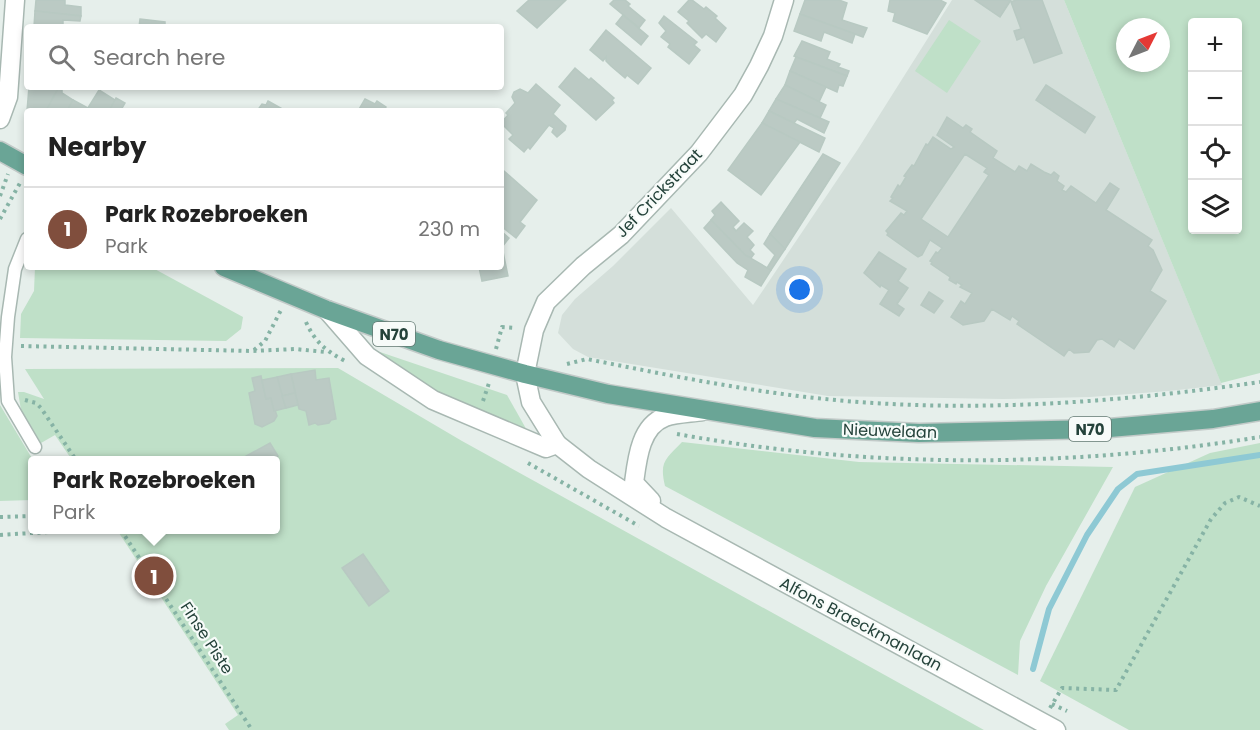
<!DOCTYPE html>
<html lang="en">
<head>
<meta charset="utf-8">
<style>
	:root { --surface:#fff; --page:#f6f6f6; --text:#222; --muted:#767676; --line:#e0e0e0; --accent:#804e3d }
	body { margin:0; font-family:Poppins,sans-serif; background:var(--page); color:var(--text) }
	.controls { position:absolute; right:18px; top:18px; display:grid; overflow:hidden; border-radius:6px; box-shadow:0 3px 9px #0003 }
	.controls button { width:54px; height:54px; display:grid; place-items:center; padding:0; border:0; border-bottom:2px solid var(--line); background:var(--surface); color:var(--text); font:30px sans-serif }
	.compass { position:absolute; left:1116px; top:18px; width:54px; height:54px; border-radius:50%; background:var(--surface); box-shadow:0 3px 9px #0003; rotate:48deg }
	.you { position:absolute; left:800px; top:290px; width:21px; height:21px; margin:-15px; border:4px solid #fff; border-radius:50%; background:#1a73e8; box-shadow:0 0 0 9px #1a73e833 }
	.badge { display:grid; place-items:center; width:39px; height:39px; border-radius:50%; background:var(--accent); color:#fff; font-size:20px; font-weight:700 }
	.pin { position:absolute; translate:-50% -50%; border:3px solid #fff; box-shadow:0 2px 6px #0006 }
	.popup { position:absolute; left:28px; top:456px; width:252px; height:78px; box-sizing:border-box; display:grid; place-content:center; border-radius:6px; background:var(--surface); filter:drop-shadow(0 2px 4px #0005); font-size:20px; white-space:nowrap; color:var(--muted) }
	.popup b { font-size:22px; color:var(--text) }
	.popup::after { content:''; position:absolute; left:50%; top:100%; margin-left:-12px; border:12px solid transparent; border-top-color:var(--surface) }
	.list { margin:0; padding:0; list-style:none }
	h2 { display:flex; justify-content:space-between; align-items:center; height:78px; margin:0; padding:0 24px; font-size:26px }
	h2 small { font-size:20px; font-weight:400; color:var(--muted) }
	.list li { display:grid; grid-template-columns:39px 1fr auto; gap:18px; align-items:center; box-sizing:border-box; height:84px; padding:0 24px; border-top:2px solid var(--line) }
	.list b { display:block; font-size:22px; white-space:nowrap }
	.list p { margin:0; font-size:20px; white-space:nowrap; color:var(--muted) }
	.list em { font-size:20px; font-style:normal; color:var(--muted) }
	.icon { flex:none; width:33px; height:33px; fill:none; stroke:currentColor; stroke-width:2; stroke-linecap:round; stroke-linejoin:round }
	.map { position:relative; flex:none; width:1260px; height:730px; overflow:hidden }
	.search { position:absolute; background:var(--surface); box-shadow:0 3px 9px #0003; left:24px; top:24px; width:480px; height:66px; display:flex; align-items:center; gap:15px; box-sizing:border-box; padding:0 21px; border-radius:6px; color:var(--muted); font-size:22px }
	.panel { position:absolute; background:var(--surface); box-shadow:0 3px 9px #0003; left:24px; top:108px; width:480px; height:162px; border-radius:6px }
	.map>svg:first-child { display:block }
	.built { fill:#d4dfda }
	.green { fill:#bfe0c8; fill-rule:evenodd }
	.lines { fill:none; stroke-linecap:round; stroke-linejoin:round }
	.stream { stroke:#8ec9d4; stroke-width:6 }
	.building { fill:#bbcac4; stroke:#b8c9c2; stroke-width:1.5; fill-rule:evenodd }
	.lane-casing { stroke:#a8b8b2; stroke-width:15 }
	.street-casing { stroke:#a8b8b2; stroke-width:21 }
	.primary-casing { stroke:#c2cac8; stroke-width:21 }
	.path { stroke:#86b3a5; stroke-width:4; stroke-dasharray:3 4.5; stroke-linecap:butt }
	.lane { stroke:#fff; stroke-width:12 }
	.street { stroke:#fff; stroke-width:18 }
	.primary { stroke:#6aa596; stroke-width:18 }
	.labels { text-anchor:middle; dominant-baseline:central; stroke-width:4.5; stroke-linejoin:round; paint-order:stroke }
	.shield { fill:#f7fbf9; stroke:#637a73; stroke-width:1.5 }
	.shield-label { font-size:15px; font-weight:bold; fill:#24423a }
	.street-label { font-size:16px; fill:#24423a; stroke:#f7fbf9 }
</style>
</head>
<body>
<div class="map">
<svg width="1260" height="730" viewBox="0 0 1260 730">
	<rect width="100%" height="100%" fill="#e6efeb"/>
	<polygon class="built" points="952,0 1064,0 1222,385 1169,391 1090,397 1003,399 828,396 588,357 573,349 558,333 562,315 575,299 613,266 671,208 753,305 858,149"/>
	<g class="green">
		<path d="M1064,0H1260V373L1221,383ZM1192,22H1238V230H1192ZM1125,27H1161V63H1125Z"/>
		<polygon points="949,20 981,41 947,93 915,71"/>
		<polygon points="35,267 151,267 243,317 241,329 226,341 20,338 21,314 34,291"/>
		<polygon points="377,351 507,395 529,434 436,394 374,354"/>
		<polygon points="338,368 462,441 984,730 229,730 225,724 238,715 117,530 276,530 276,460 72,460 55,435 41,443 21,410 18,392 24,392 44,399 25,369"/>
		<polygon points="0,405 33,460 32,500 0,501"/>
		<path d="M682,442L859,462L1113,467L1046,586L1020,641L1018,675L665,486C659,461 666,459 682,442Z"/>
		<polygon points="1260,443 1260,730 1129,730 1040,681 1135,487 1210,453"/>
	</g>
	<g class="lines">
		<polyline class="stream" points="1033,669 1049,609 1087,535 1118,489 1137,474 1260,455"/>
	</g>
	<g class="building">
		<polygon points="36,0 65,0 65,5 81,7 81,16 35,11"/>
		<polygon points="529,0 566,0 537,28 517,11"/>
		<polygon points="614,0 625,0 630,4 628,6 645,20 639,28 610,4"/>
		<polygon points="689,0 692,0 704,9 706,7 717,16 715,18 726,28 716,42 706,34 702,38 687,23 689,21 678,12"/>
		<polygon points="805,0 839,0 847,3 842,20 867,28 863,37 800,14"/>
		<polygon points="890,0 940,0 946,3 927,34 893,21 895,13 888,11"/>
		<polygon points="975,0 1011,0 1000,17"/>
		<polygon points="1016,0 1042,0 1062,53 1034,63 1024,37 1017,40 1014,31 1021,29 1011,2"/>
		<polygon points="35,11 81,16 80,21 63,20 63,27 34,27"/>
		<polygon points="800,14 855,34 852,43 824,32 821,41 794,31"/>
		<polygon points="623,15 648,36 641,45 616,24"/>
		<polygon points="664,16 697,42 694,45 700,50 689,64 668,47 670,44 661,37 666,31 659,23"/>
		<polygon points="140,19 165,22 165,27 139,27"/>
		<polygon points="606,30 651,68 638,84 627,75 625,78 611,66 606,61 606,57 603,61 590,50"/>
		<polygon points="802,41 830,52 827,59 840,64 838,67 849,71 847,76 794,56"/>
		<polygon points="796,57 847,76 843,86 839,85 837,92 790,71"/>
		<polygon points="575,68 589,80 591,78 614,98 612,100 614,103 596,120 559,87"/>
		<polygon points="790,71 826,87 819,102 785,85"/>
		<polygon points="536,84 560,105 553,114 566,126 565,130 557,137 552,132 554,128 549,125 530,149 528,147 524,152 509,139 513,135 501,123 508,115 506,113 515,103 512,97 514,92 520,89 528,93"/>
		<polygon points="785,85 826,105 820,118 776,99"/>
		<polygon points="1046,85 1095,117 1085,133 1036,100"/>
		<polygon points="29,87 59,87 46,111 27,111"/>
		<polygon points="59,87 62,87 62,93 73,100 67,111 46,111"/>
		<polygon points="99,90 115,100 109,111 86,111"/>
		<polygon points="116,98 125,103 121,110 123,111 109,111"/>
		<polygon points="365,99 375,104 377,101 386,107 384,111 358,111"/>
		<polygon points="776,99 829,122 824,133 797,119 794,123 769,111"/>
		<polygon points="73,100 88,108 86,111 67,111"/>
		<polygon points="268,101 286,111 257,111 262,104 266,105"/>
		<polygon points="769,111 825,138 819,152 762,123"/>
		<path d="M947,117L963,128L966,125L972,129L970,132L997,151L993,158L1015,172L1019,166L1027,171L1031,164L1044,172L1051,175L1054,172L1059,176L1057,181L1064,186L1062,190L1066,192L1071,186L1096,203L1110,183L1119,189L1106,210L1152,240L1148,246L1153,250L1162,270L1150,291L1166,301L1134,349L1119,339L1114,347L1102,339L1097,340L1089,352L1074,353L1069,349L1064,356L1017,324L1019,321L1012,316L1010,320L992,309L984,321L963,325L951,317L961,301L965,304L972,293L960,287L962,285L957,282L956,284L949,280L950,277L931,264L932,262L930,261L936,252L938,253L942,248L930,240L922,255L918,257L887,235L888,233L886,231L901,213L904,215L907,211L890,201L893,198L891,197L898,185L900,187L906,177L904,176L912,165L914,166L926,144L928,145L933,137L951,149L954,147L937,135ZM965,154L987,168L984,172L989,175L948,237L921,219Z"/>
		<polygon points="762,123 800,142 761,195 728,170"/>
		<polygon points="823,154 840,163 785,249 770,234"/>
		<polygon points="504,171 537,200 520,222 525,226 516,238 501,226 501,174"/>
		<polygon points="721,202 739,221 733,227 736,231 744,223 753,231 747,237 754,245 750,250 754,254 751,258 745,255 711,220 715,215 712,211"/>
		<polygon points="711,220 745,255 771,270 761,286 745,277 748,270 737,263 704,228"/>
		<polygon points="501,231 509,238 502,247 508,276 482,281 479,267 501,267"/>
		<polygon points="770,234 785,249 771,270 767,268 775,255 764,244"/>
		<polygon points="879,252 906,269 898,281 908,288 897,304 904,309 899,316 880,304 889,290 881,285 880,287 864,273"/>
		<polygon points="929,292 943,301 934,313 921,305"/>
		<polygon points="315,370 316,380 329,378 336,419 331,420 329,423 318,425 315,423 309,425 306,411 299,409 291,374"/>
		<polygon points="291,374 295,393 282,396 277,377"/>
		<polygon points="261,376 266,399 271,398 277,416 274,421 262,427 255,424 249,393 255,391 252,378"/>
		<polygon points="277,377 286,408 274,411 271,398 266,399 262,380"/>
		<polygon points="295,393 298,405 286,408 282,396"/>
		<polygon points="270,443 278,456 270,460 239,460"/>
		<polygon points="363,554 389,591 369,606 342,568"/>
	</g>
	<g class="lines">
		<g class="lane-casing">
			<polyline id="lane" points="27,239 15,269 8,317 5,357 8,401 35,447"/>
		</g>
		<g class="street-casing">
			<g id="street">
				<polyline points="784,0 773,36 759,66 743,95 699,153 621,235 583,266 546,302 534,330 525,374 531,402 557,444 589,469 666,518 1056,730"/>
				<polyline points="0,119 8,97 15,0"/>
				<polyline points="327,310 367,356 433,400 546,448 557,444"/>
				<path d="M651,501L634,483C637,460 640,426 665,417C677,413 691,413 703,411"/>
			</g>
		</g>
		<g class="primary-casing">
			<g id="primary">
				<polyline points="0,151 27,166"/>
				<polyline points="224,267 327,310 439,350 525,374 608,394 815,428 919,433 1098,429 1213,419 1260,411"/>
			</g>
		</g>
		<g class="path">
			<polyline points="0,196 8,174"/>
			<polyline points="0,219 20,183"/>
			<path d="M306,322C315,342 326,351 345,361"/>
			<polyline points="21,346 253,351 295,349 325,352"/>
			<polyline points="496,349 502,327 516,328"/>
			<polyline points="254,350 265,341 281,310"/>
			<path d="M567,364L587,359C657,373 727,387 798,396C951,415 1108,404 1260,382"/>
			<polyline points="25,400 36,403 41,408 76,460"/>
			<polyline points="483,401 489,383"/>
			<path d="M677,434C869,469 1068,468 1260,437"/>
			<polyline points="528,463 639,526"/>
			<polyline points="0,517 33,516"/>
			<polyline points="121,530 252,730"/>
			<polyline points="0,535 79,530"/>
			<polyline points="1052,704 1067,711"/>
			<polyline points="1050,708 1062,688 1116,690 1211,519 1225,503 1239,497 1260,506"/>
		</g>
		<use href="#lane" class="lane"/>
		<use href="#street" class="street"/>
		<use href="#primary" class="primary"/>
	</g>
	<g class="labels">
		<g class="shield">
			<rect x="373" y="322" width="42" height="24" rx="4.5"/>
			<rect x="1069" y="417" width="42" height="24" rx="4.5"/>
		</g>
		<g class="shield-label">
			<text x="394" y="334">N70</text>
			<text x="1090" y="429">N70</text>
		</g>
		<g class="street-label">
			<text transform="translate(659 193) rotate(-46)">Jef Crickstraat</text>
			<text transform="translate(890 431) rotate(2)">Nieuwelaan</text>
			<text transform="translate(861 624) rotate(28)">Alfons Braeckmanlaan</text>
			<text transform="translate(207 638) rotate(57)">Finse Piste</text>
		</g>
	</g>
</svg>
<div class="controls">
<button>+</button>
<button>−</button>
<button><svg class="icon" aria-label="locate" viewBox="0 0 24 24"><circle cx="12" cy="12" r="6"/><path d="M12 2v4M12 18v4M2 12h4M18 12h4"/></svg></button>
<button><svg class="icon" aria-label="layers" viewBox="0 0 24 24"><path d="M12 4l9 5-9 5-9-5zM3 14l9 5 9-5"/></svg></button>
</div>
<svg class="compass" viewBox="-18 -18 36 36"><path d="M0-13l5 13h-10z" fill="#e53935"/><path d="M0 13l5-13h-10z" fill="#767676"/></svg>
<div class="you"></div>
<div class="pin badge" style="left:154px;top:576px">1</div>
<div class="popup"><b>Park Rozebroeken</b>Park</div>
<div class="search"><svg class="icon" aria-label="search" viewBox="0 0 24 24"><circle cx="10" cy="10" r="6"/><path d="M15 15l6 6"/></svg>Search here</div>
<section class="panel">
<h2>Nearby<small></small></h2>
<ul class="list">
<li><span class="badge">1</span><div><b>Park Rozebroeken</b><p>Park</p></div><em>230 m</em></li>
</ul>
</section>
</div>
</body>
</html>
